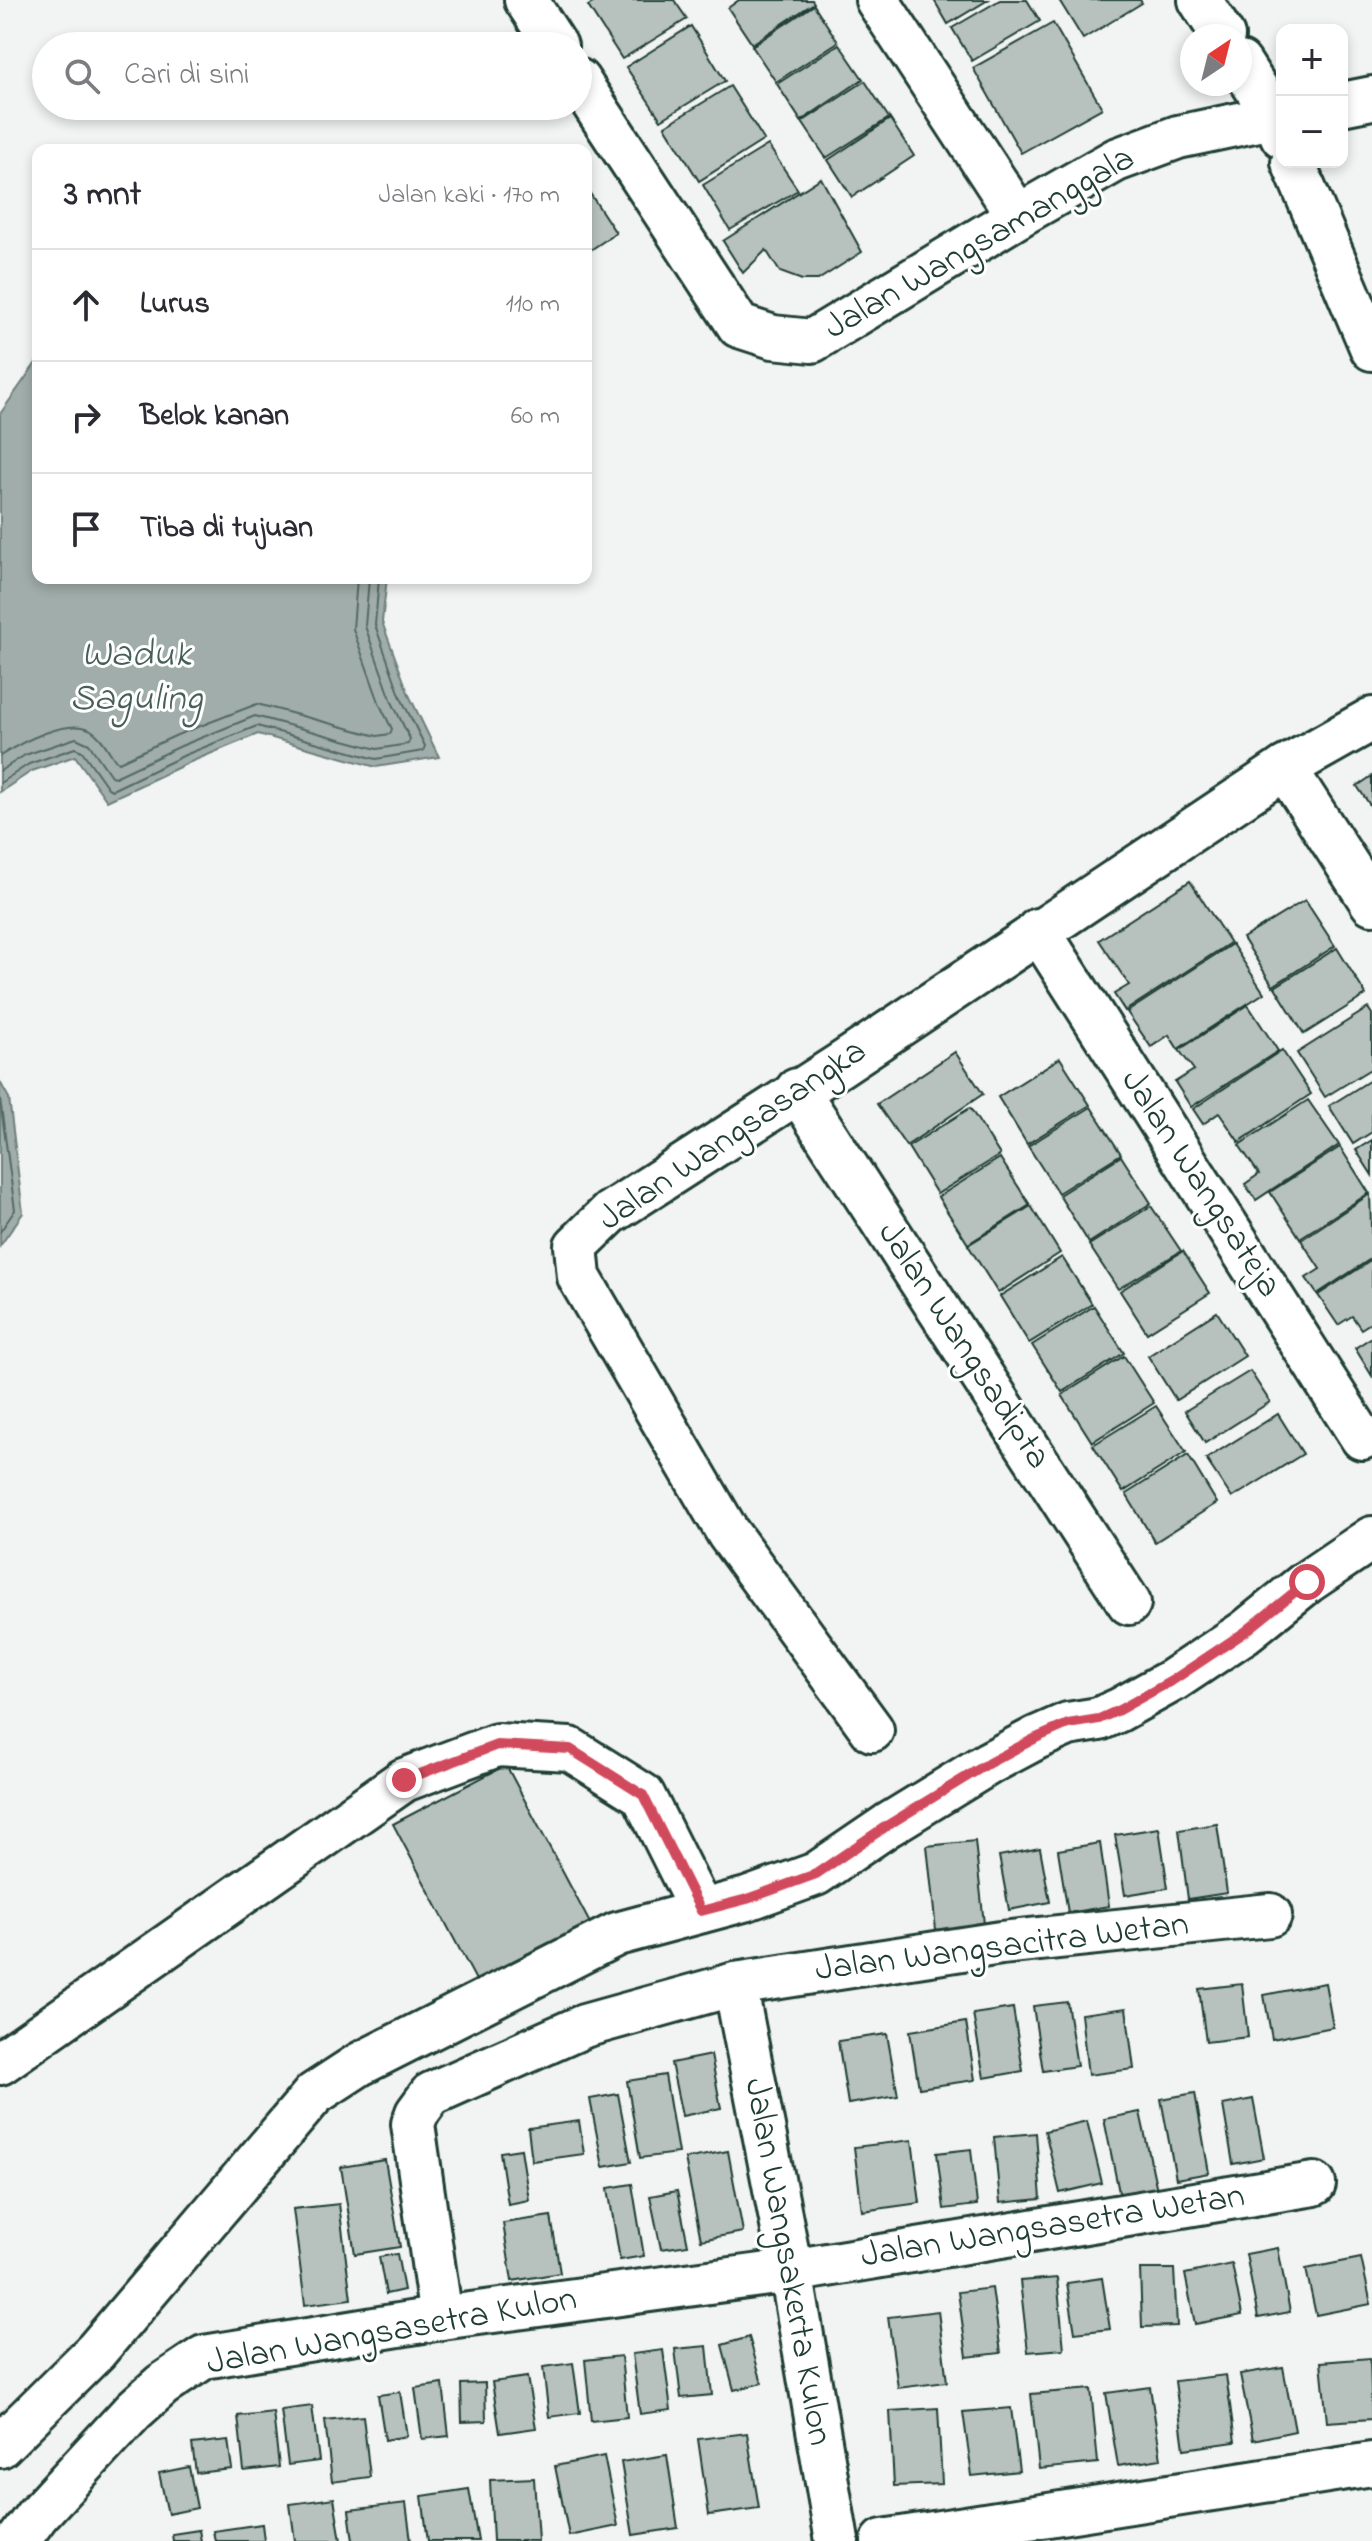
<!DOCTYPE html>
<html lang="id">
<head>
<meta charset="utf-8">
<style>
	:root { --surface:#fff; --page:#f2f2f3; --text:#2b2b33; --muted:#7c7c81; --line:#e1e1e2 }
	body { margin:0; font-family:"Indie Flower",sans-serif; background:var(--page); color:var(--text) }
	.controls { position:absolute; right:24px; top:24px; display:grid; overflow:hidden; border-radius:16px; box-shadow:0 4px 12px #0003 }
	.controls button { width:72px; height:72px; display:grid; place-items:center; padding:0; border:0; border-bottom:2px solid var(--line); background:var(--surface); color:var(--text); font:40px sans-serif }
	.compass { position:absolute; left:1180px; top:24px; width:72px; height:72px; border-radius:50%; background:var(--surface); box-shadow:0 4px 12px #0003; rotate:35deg }
	.stop { position:absolute; width:24px; height:24px; margin:-18px; border:6px solid #d1495b; border-radius:50%; background:#fff }
	.stop.end { background:#d1495b; border-color:#fff; box-shadow:0 2px 8px #0008 }
	.list { margin:0; padding:0; list-style:none }
	h2 { display:flex; justify-content:space-between; align-items:center; height:104px; margin:0; padding:0 32px; font-size:34px }
	h2 small { font-size:26px; font-weight:400; color:var(--muted) }
	.list li { display:grid; grid-template-columns:52px 1fr auto; gap:24px; align-items:center; box-sizing:border-box; height:112px; padding:0 32px; border-top:2px solid var(--line) }
	.list b { display:block; font-size:30px; white-space:nowrap }
	.list em { font-size:26px; font-style:normal; color:var(--muted) }
	.icon { flex:none; width:44px; height:44px; fill:none; stroke:currentColor; stroke-width:2; stroke-linecap:round; stroke-linejoin:round }
	.map { position:relative; flex:none; width:1372px; height:2541px; overflow:hidden }
	.search { position:absolute; background:var(--surface); box-shadow:0 4px 12px #0003; left:32px; top:32px; width:560px; height:88px; display:flex; align-items:center; gap:20px; box-sizing:border-box; padding:0 28px; border-radius:44px; color:var(--muted); font-size:30px }
	.panel { position:absolute; background:var(--surface); box-shadow:0 4px 12px #0003; left:32px; top:144px; width:560px; height:440px; border-radius:16px }
	.map>svg:first-child { display:block }
	.water { fill:#a1adaa; stroke:#6d807b; stroke-width:2 }
	.lines { fill:none; stroke-linecap:round; stroke-linejoin:round }
	.shore { stroke:#536a63; stroke-width:2 }
	.building { fill:#b7c1bd; stroke:#1f3d34; stroke-width:2 }
	.minor-casing { stroke:#1f3d34; stroke-width:48 }
	.minor { stroke:#fff; stroke-width:42 }
	.route { stroke:#d1495b; stroke-width:10 }
	.labels { text-anchor:middle; dominant-baseline:central; stroke-width:6; stroke-linejoin:round; paint-order:stroke }
	.street-label { font-size:36px; fill:#1f3d34; stroke:#fff }
	.water-label { font-size:38px; font-style:italic; fill:#465f57; stroke:#fff }
</style>
</head>
<body>
<div class="map">
<svg width="1372" height="2541" viewBox="0 0 1372 2541">
	<rect width="100%" height="100%" fill="#f2f3f3"/>
	<filter id="ink" filterUnits="userSpaceOnUse"><feTurbulence type="fractalNoise" baseFrequency=".0125" numOctaves="2"/><feDisplacementMap in="SourceGraphic" scale="16" xChannelSelector="R" yChannelSelector="G"/><feConvolveMatrix kernelMatrix="1 2 1 2 8 2 1 2 1" color-interpolation-filters="sRGB"/></filter>
	<g filter="url(#ink)">
		<g class="water">
			<polygon points="38,360 38,578 387,578 382,622 409,695 439,757 376,767 258,734 188,763 107,801 75,756 32,771 0,792 0,414"/>
			<polygon points="0,1082 9,1098 23,1213 0,1246"/>
		</g>
		<g class="lines">
			<g class="shore">
				<path d="M0,756C20,743 68,717 91,730C102,737 108,750 115,760L119,762L177,735L257,704L377,736L390,734L392,729L380,705L353,629L357,578"/>
				<polyline points="0,771 25,755 76,738 89,744 111,776 115,777 181,746 255,716 377,749 408,744 410,739 392,702 365,626 369,578"/>
				<polyline points="0,783 29,764 75,748 82,751 108,788 112,790 185,755 257,726 376,759 423,751 425,746 401,698 375,625 379,578"/>
				<polyline points="0,1099 15,1210 0,1232"/>
			</g>
		</g>
		<g class="building">
			<polygon points="598,0 674,0 687,19 622,59 588,6"/>
			<polygon points="739,0 812,0 814,3 752,44 728,8"/>
			<polygon points="934,0 988,0 948,24"/>
			<polygon points="1000,0 1027,0 1040,21 972,61 952,28"/>
			<polygon points="1059,0 1140,0 1142,3 1083,39"/>
			<polygon points="814,5 838,42 776,82 752,46"/>
			<polygon points="1053,23 1102,108 1021,153 973,68"/>
			<polygon points="691,26 725,81 661,120 626,67"/>
			<polygon points="839,44 863,79 801,121 777,84"/>
			<polygon points="865,81 889,118 826,158 802,122"/>
			<polygon points="730,86 764,140 699,181 665,126"/>
			<polygon points="890,119 914,156 852,197 828,160"/>
			<polygon points="768,145 798,190 730,230 703,185"/>
			<polygon points="821,178 862,252 818,280 802,280 780,272 766,250 743,273 723,241"/>
			<polygon points="587,189 616,233 586,253 586,190"/>
			<polygon points="1372,776 1372,808 1357,786"/>
			<polygon points="1190,881 1230,943 1125,1011 1114,994 1129,985 1099,940"/>
			<polygon points="1305,900 1335,946 1273,986 1243,938"/>
			<polygon points="1232,944 1264,993 1178,1049 1169,1035 1151,1047 1127,1012"/>
			<polygon points="1337,948 1366,995 1304,1034 1275,987"/>
			<polygon points="1248,1005 1278,1051 1191,1107 1175,1082 1194,1070 1179,1050"/>
			<polygon points="1368,1008 1372,1014 1372,1068 1325,1097 1297,1053"/>
			<polygon points="1282,1050 1311,1094 1239,1142 1219,1113 1203,1124 1193,1109"/>
			<polygon points="955,1052 983,1094 906,1146 877,1104"/>
			<polygon points="1060,1058 1090,1105 1027,1144 998,1097"/>
			<polygon points="1372,1079 1372,1132 1353,1144 1329,1106"/>
			<polygon points="1308,1100 1339,1145 1256,1200 1245,1184 1259,1174 1239,1145"/>
			<polygon points="1091,1107 1121,1154 1058,1193 1028,1146"/>
			<polygon points="970,1108 1000,1155 937,1194 908,1147"/>
			<polygon points="1372,1140 1372,1175 1356,1150"/>
			<polygon points="1340,1147 1369,1193 1300,1238 1270,1192"/>
			<polygon points="1121,1156 1151,1203 1089,1243 1059,1195"/>
			<polygon points="1000,1158 1030,1205 968,1244 938,1197"/>
			<polygon points="1370,1194 1372,1258 1317,1294 1306,1278 1320,1269 1301,1240"/>
			<polygon points="1031,1206 1060,1253 998,1293 968,1245"/>
			<polygon points="1151,1206 1181,1251 1118,1289 1089,1245"/>
			<polygon points="1183,1251 1210,1293 1147,1333 1120,1291"/>
			<polygon points="1062,1257 1092,1304 1029,1343 1000,1296"/>
			<polygon points="1372,1260 1372,1322 1361,1329 1352,1316 1338,1325 1318,1295"/>
			<polygon points="1094,1306 1124,1353 1062,1392 1032,1345"/>
			<polygon points="1217,1312 1245,1356 1176,1400 1148,1356"/>
			<polygon points="1372,1337 1372,1376 1355,1348"/>
			<polygon points="1124,1356 1154,1403 1092,1442 1062,1395"/>
			<polygon points="1250,1371 1270,1402 1205,1443 1185,1411"/>
			<polygon points="1156,1406 1186,1452 1123,1492 1093,1445"/>
			<polygon points="1278,1414 1303,1454 1232,1498 1206,1459"/>
			<polygon points="1188,1455 1217,1503 1155,1542 1126,1494"/>
			<polygon points="506,1765 591,1925 478,1984 393,1824"/>
			<polygon points="1217,1824 1227,1893 1188,1899 1179,1830"/>
			<polygon points="1159,1828 1168,1888 1125,1895 1115,1835"/>
			<polygon points="975,1841 984,1924 936,1930 927,1846"/>
			<polygon points="1100,1843 1109,1906 1068,1913 1058,1850"/>
			<polygon points="1040,1848 1050,1902 1009,1910 999,1856"/>
			<polygon points="1325,1983 1333,2027 1272,2039 1264,1995"/>
			<polygon points="1242,1984 1248,2037 1206,2042 1199,1989"/>
			<polygon points="1067,2002 1077,2066 1043,2071 1033,2006"/>
			<polygon points="1013,2008 1023,2071 984,2078 973,2014"/>
			<polygon points="1126,2008 1134,2069 1088,2075 1081,2014"/>
			<polygon points="966,2022 975,2080 919,2088 910,2031"/>
			<polygon points="887,2034 898,2096 848,2104 838,2041"/>
			<polygon points="711,2055 721,2108 682,2116 671,2063"/>
			<polygon points="665,2075 678,2153 640,2158 627,2081"/>
			<polygon points="1195,2093 1209,2173 1176,2179 1161,2099"/>
			<polygon points="618,2094 631,2162 603,2167 590,2099"/>
			<polygon points="1253,2099 1264,2158 1233,2164 1223,2105"/>
			<polygon points="1140,2112 1157,2190 1120,2197 1104,2119"/>
			<polygon points="579,2121 584,2154 532,2161 528,2128"/>
			<polygon points="1087,2121 1102,2183 1060,2193 1045,2131"/>
			<polygon points="1036,2133 1041,2199 1000,2203 994,2137"/>
			<polygon points="912,2140 920,2203 862,2211 854,2147"/>
			<polygon points="521,2149 529,2200 508,2204 500,2152"/>
			<polygon points="971,2149 977,2205 944,2209 937,2153"/>
			<polygon points="728,2151 743,2232 701,2240 685,2159"/>
			<polygon points="385,2160 400,2247 355,2254 341,2167"/>
			<polygon points="632,2184 644,2256 620,2260 608,2188"/>
			<polygon points="677,2191 688,2245 661,2249 650,2196"/>
			<polygon points="339,2204 351,2299 305,2305 293,2209"/>
			<polygon points="551,2216 560,2273 512,2281 503,2223"/>
			<polygon points="1278,2248 1290,2312 1258,2318 1246,2254"/>
			<polygon points="397,2254 404,2290 386,2294 379,2257"/>
			<polygon points="1361,2258 1371,2304 1316,2315 1306,2269"/>
			<polygon points="1232,2264 1242,2315 1195,2324 1185,2274"/>
			<polygon points="1140,2269 1174,2269 1177,2326 1142,2327"/>
			<polygon points="1057,2278 1064,2349 1028,2352 1020,2281"/>
			<polygon points="1102,2278 1110,2329 1075,2333 1067,2283"/>
			<polygon points="992,2288 1001,2353 967,2357 958,2292"/>
			<polygon points="938,2311 947,2382 898,2388 888,2317"/>
			<polygon points="749,2337 762,2383 734,2390 722,2345"/>
			<polygon points="707,2346 712,2395 681,2398 675,2349"/>
			<polygon points="663,2350 671,2410 640,2414 632,2354"/>
			<polygon points="621,2356 627,2417 591,2421 585,2360"/>
			<polygon points="1370,2358 1372,2419 1327,2422 1321,2362"/>
			<polygon points="573,2363 580,2413 549,2417 543,2367"/>
			<polygon points="1283,2367 1295,2431 1253,2440 1240,2374"/>
			<polygon points="1226,2375 1235,2442 1184,2449 1175,2381"/>
			<polygon points="527,2377 536,2428 500,2433 492,2382"/>
			<polygon points="485,2383 486,2421 462,2422 461,2384"/>
			<polygon points="443,2384 449,2436 422,2439 415,2388"/>
			<polygon points="1150,2387 1161,2459 1118,2466 1106,2393"/>
			<polygon points="1091,2389 1098,2463 1039,2469 1031,2394"/>
			<polygon points="400,2392 407,2436 385,2440 378,2395"/>
			<polygon points="312,2406 319,2461 288,2465 281,2410"/>
			<polygon points="938,2408 942,2484 894,2486 890,2411"/>
			<polygon points="1011,2408 1019,2471 972,2476 963,2412"/>
			<polygon points="273,2412 279,2467 244,2471 238,2416"/>
			<polygon points="363,2416 370,2477 332,2482 325,2420"/>
			<polygon points="747,2433 759,2508 709,2515 698,2439"/>
			<polygon points="228,2440 232,2469 196,2473 192,2444"/>
			<polygon points="667,2455 678,2528 633,2535 621,2462"/>
			<polygon points="604,2456 618,2526 569,2536 555,2466"/>
			<polygon points="189,2467 197,2508 168,2514 159,2473"/>
			<polygon points="534,2478 538,2541 493,2541 490,2480"/>
			<polygon points="469,2489 478,2541 428,2541 422,2496"/>
			<polygon points="334,2498 341,2541 295,2541 290,2504"/>
			<polygon points="406,2503 411,2541 353,2541 349,2510"/>
			<polygon points="262,2524 264,2541 215,2541 213,2531"/>
			<polygon points="199,2530 201,2541 173,2541 172,2534"/>
		</g>
		<g class="lines">
			<g class="minor-casing">
				<g id="minor">
					<polyline points="526,0 556,46"/>
					<polyline points="877,0 1018,216"/>
					<polyline points="1200,0 1223,36"/>
					<polyline points="1240,63 1274,116 1282,136"/>
					<polyline points="578,80 739,326 773,337 812,341 1018,216 1116,160 1178,137 1282,115"/>
					<polyline points="1342,104 1372,98"/>
					<polyline points="1293,162 1372,349"/>
					<polyline points="1285,768 1372,903"/>
					<polyline points="1038,930 1362,1438"/>
					<polyline points="797,1090 1129,1603"/>
					<polyline points="872,1730 728,1533 579,1277 576,1246 610,1213 840,1065 1285,768 1372,719"/>
					<polyline points="735,1984 791,2271 837,2541"/>
					<polyline points="0,2063 404,1780 497,1745 570,1749 643,1795 701,1911"/>
					<polyline points="441,2318 413,2124 417,2113 431,2094 584,2026 735,1984 1001,1943 1270,1915"/>
					<polyline points="0,2446 96,2351 314,2094 360,2064 617,1934 747,1899 816,1874 888,1825 989,1763 1036,1738 1068,1724 1099,1719 1119,1710 1173,1680 1245,1632 1307,1582 1372,1538"/>
					<polyline points="18,2541 37,2515 134,2410 162,2385 204,2357 441,2318 791,2271 1314,2184"/>
					<polyline points="883,2541 1372,2464"/>
				</g>
			</g>
			<use href="#minor" class="minor"/>
		</g>
	</g>
	<g class="lines" filter="url(#ink)">
		<polyline class="route" points="404,1780 497,1745 570,1749 643,1795 701,1911 747,1899 816,1874 888,1825 989,1763 1036,1738 1068,1724 1099,1719 1119,1710 1173,1680 1245,1632 1307,1582"/>
	</g>
	<g class="labels">
		<g class="street-label">
			<text transform="translate(980 244) rotate(-30)">Jalan Wangsamanggala</text>
			<text transform="translate(733 1136) rotate(-34)">Jalan Wangsasangka</text>
			<text transform="translate(1200 1184) rotate(57)">Jalan Wangsateja</text>
			<text transform="translate(963 1346) rotate(57)">Jalan Wangsadipta</text>
			<text transform="translate(1002 1948) rotate(-7)">Jalan Wangsacitra Wetan</text>
			<text transform="translate(1053 2227) rotate(-9)">Jalan Wangsasetra Wetan</text>
			<text transform="translate(787 2262) rotate(80)">Jalan Wangsakerta Kulon</text>
			<text transform="translate(392 2332) rotate(-10)">Jalan Wangsasetra Kulon</text>
		</g>
		<g class="water-label">
			<text x="136" y="656">Waduk<tspan x="136" dy="44">Saguling</tspan></text>
		</g>
	</g>
</svg>
<div class="controls">
<button>+</button>
<button>−</button>
</div>
<svg class="compass" viewBox="-18 -18 36 36"><path d="M0-13l5 13h-10z" fill="#e53935"/><path d="M0 13l5-13h-10z" fill="#7c7c81"/></svg>
<div class="stop" style="left:1307px;top:1582px"></div>
<div class="stop end" style="left:404px;top:1780px"></div>
<div class="search"><svg class="icon" aria-label="search" viewBox="0 0 24 24"><circle cx="10" cy="10" r="6"/><path d="M15 15l6 6"/></svg>Cari di sini</div>
<section class="panel">
<h2>3 mnt<small>Jalan kaki · 170 m</small></h2>
<ul class="list">
<li><svg class="icon" aria-label="ahead" viewBox="0 0 24 24"><path d="M12 20V5M6 11l6-6 6 6"/></svg><div><b>Lurus</b></div><em>110 m</em></li>
<li><svg class="icon" aria-label="right" viewBox="0 0 24 24"><path d="M7 20v-9h11M14 6l5 5-5 5"/></svg><div><b>Belok kanan</b></div><em>60 m</em></li>
<li><svg class="icon" aria-label="arrive" viewBox="0 0 24 24"><path d="M6 21V4h12l-3 4 3 4H6"/></svg><div><b>Tiba di tujuan</b></div></li>
</ul>
</section>
</div>
</body>
</html>
